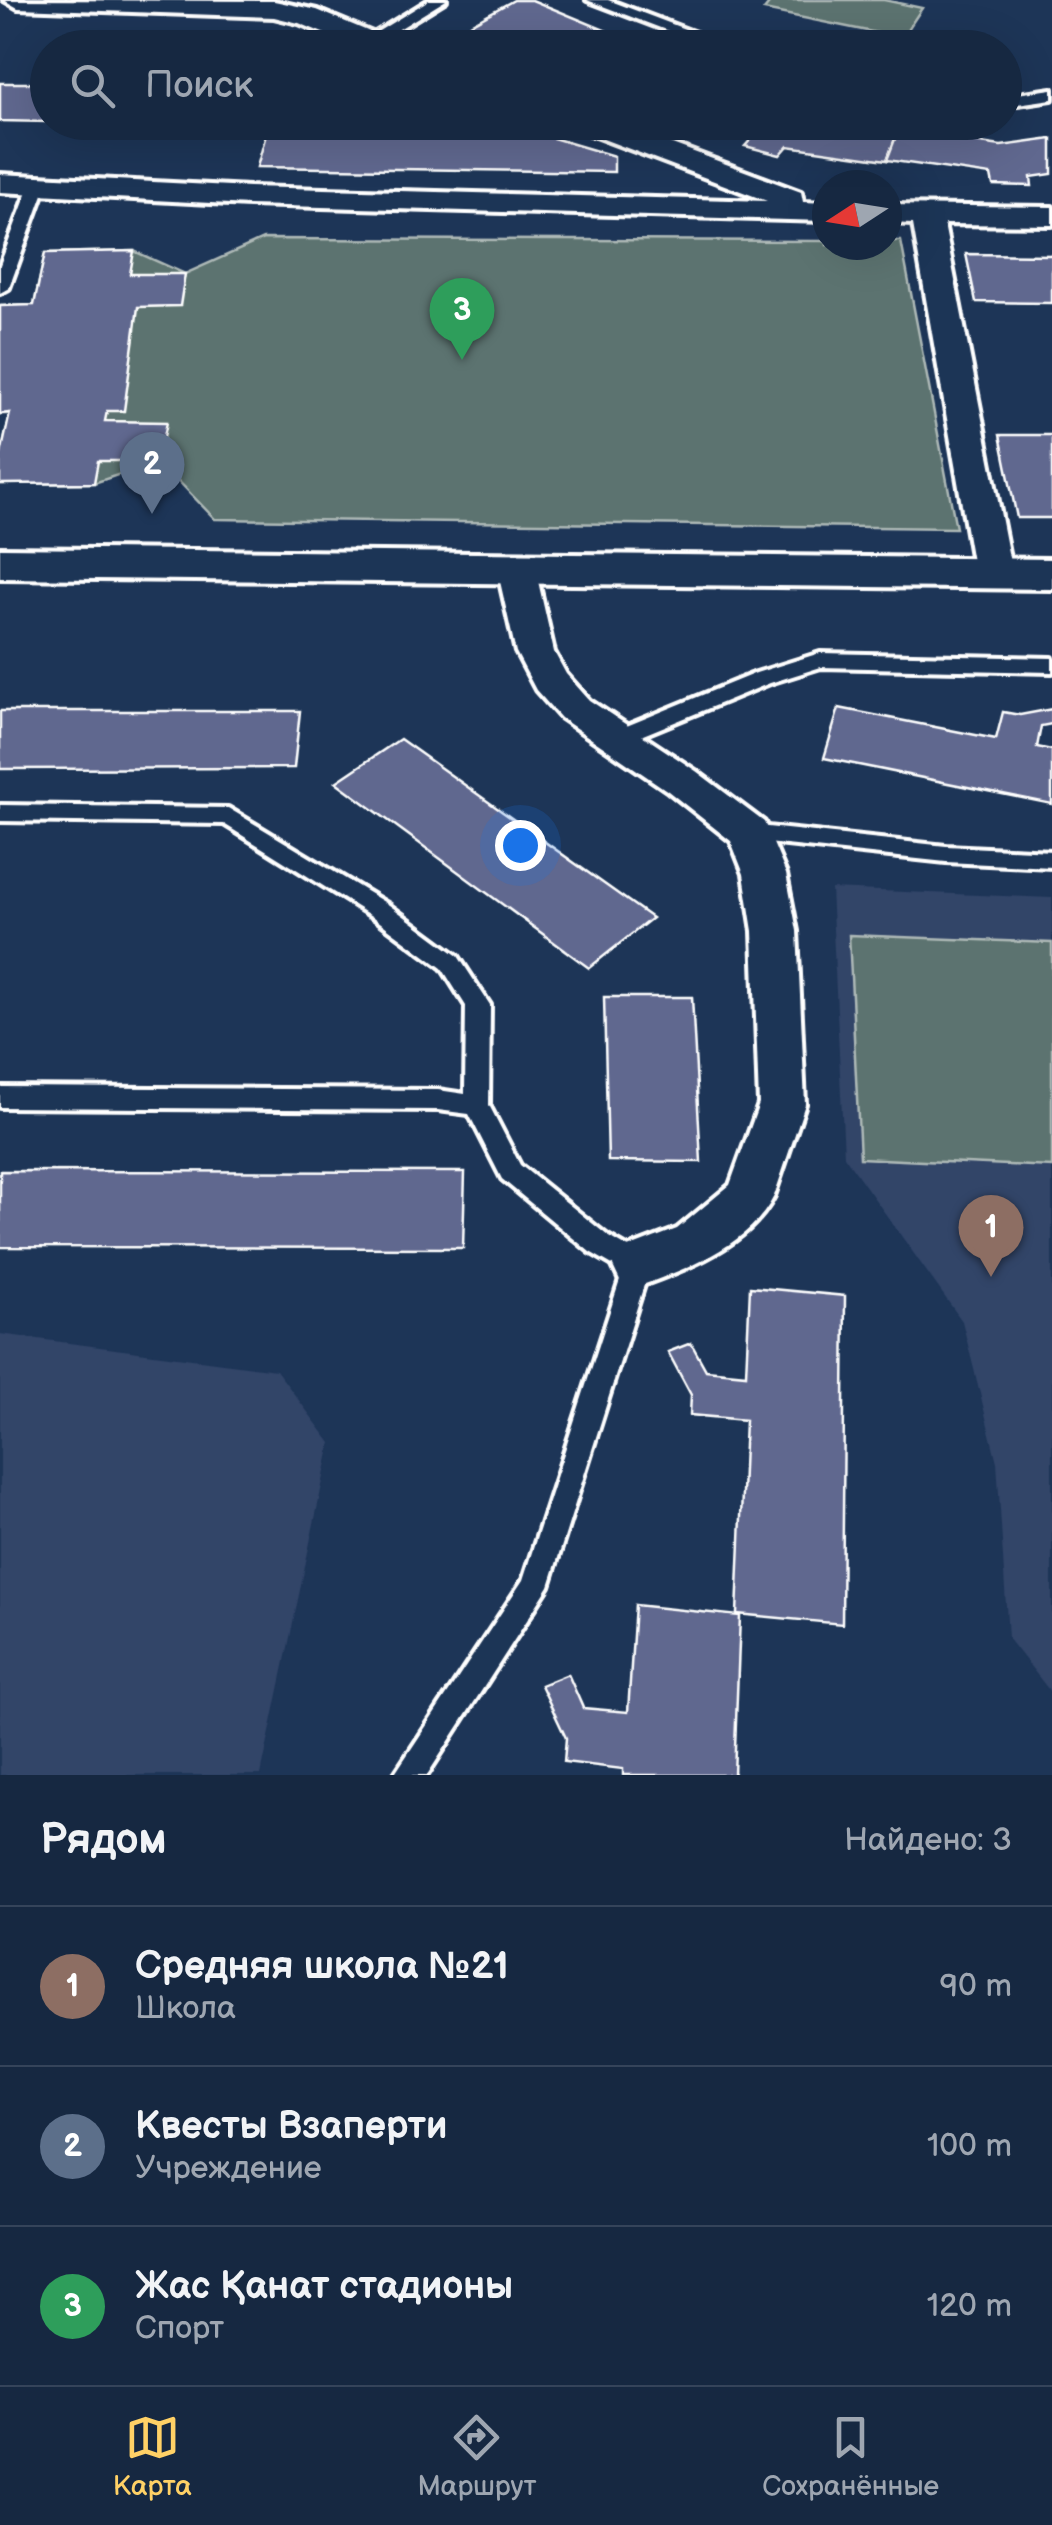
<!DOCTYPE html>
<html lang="ru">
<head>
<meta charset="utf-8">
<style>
	:root { --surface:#162841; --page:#1f3048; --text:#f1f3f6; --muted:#9ea6b1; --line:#35445a; --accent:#ffd166 }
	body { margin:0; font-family:"Balsamiq Sans",sans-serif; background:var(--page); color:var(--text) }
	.compass { position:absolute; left:812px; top:170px; width:90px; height:90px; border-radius:50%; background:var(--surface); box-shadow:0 10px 40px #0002; rotate:258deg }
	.you { position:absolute; left:520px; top:845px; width:35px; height:35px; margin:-25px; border:8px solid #fff; border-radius:50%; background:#1a73e8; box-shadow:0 0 0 15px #1a73e833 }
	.badge { display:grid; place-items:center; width:65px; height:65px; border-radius:50%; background:var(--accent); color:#fff; font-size:32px; font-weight:700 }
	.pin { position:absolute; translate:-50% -82px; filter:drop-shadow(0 2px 5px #0008) }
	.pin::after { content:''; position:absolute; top:52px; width:35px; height:30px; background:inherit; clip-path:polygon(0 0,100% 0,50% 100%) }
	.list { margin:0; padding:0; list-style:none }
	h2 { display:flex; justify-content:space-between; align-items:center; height:130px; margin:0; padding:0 40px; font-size:42px }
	h2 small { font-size:32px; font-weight:400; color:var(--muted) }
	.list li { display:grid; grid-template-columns:65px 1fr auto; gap:30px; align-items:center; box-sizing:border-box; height:160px; padding:0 40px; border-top:2px solid var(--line) }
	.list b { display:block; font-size:38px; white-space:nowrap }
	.list p { margin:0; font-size:32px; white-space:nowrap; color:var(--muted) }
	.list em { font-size:32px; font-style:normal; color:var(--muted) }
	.icon { flex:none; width:55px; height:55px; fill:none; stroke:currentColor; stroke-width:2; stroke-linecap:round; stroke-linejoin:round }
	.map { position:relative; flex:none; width:1052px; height:1775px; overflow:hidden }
	.search { position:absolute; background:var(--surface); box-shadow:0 10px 40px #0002; left:30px; right:30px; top:30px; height:110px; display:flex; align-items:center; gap:25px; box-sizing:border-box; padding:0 35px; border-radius:55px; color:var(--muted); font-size:38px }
	.sheet { height:610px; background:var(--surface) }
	nav { display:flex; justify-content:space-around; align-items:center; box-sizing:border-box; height:140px; border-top:2px solid var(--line); background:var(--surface); font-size:28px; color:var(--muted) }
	nav a { display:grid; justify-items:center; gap:5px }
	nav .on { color:var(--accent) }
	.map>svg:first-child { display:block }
	.built { fill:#314468 }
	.green { fill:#5c736f; stroke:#aeb9b7; stroke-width:2.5 }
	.building { fill:#60688f; stroke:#fff; stroke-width:2.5 }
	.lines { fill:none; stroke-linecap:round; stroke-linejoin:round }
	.service-casing { stroke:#fff; stroke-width:8 }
	.minor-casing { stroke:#fff; stroke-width:8 }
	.tertiary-casing { stroke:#fff; stroke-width:8 }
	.service { fill:#1d3557; fill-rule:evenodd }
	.minor { fill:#1d3557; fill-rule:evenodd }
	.tertiary { fill:#1d3557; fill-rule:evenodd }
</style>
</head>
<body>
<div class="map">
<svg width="1052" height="1775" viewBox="0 0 1052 1775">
	<rect width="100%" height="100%" fill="#1d3557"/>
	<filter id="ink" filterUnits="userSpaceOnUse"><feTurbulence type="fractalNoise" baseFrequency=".01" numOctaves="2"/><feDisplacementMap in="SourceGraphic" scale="20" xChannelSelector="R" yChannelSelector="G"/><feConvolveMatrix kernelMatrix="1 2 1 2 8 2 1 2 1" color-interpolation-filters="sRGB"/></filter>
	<g filter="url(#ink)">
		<g class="built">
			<polygon points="831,889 1052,898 1052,1694 1008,1638 997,1462 962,1321 844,1156"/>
			<polygon points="0,1334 276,1370 331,1443 261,1775 0,1775"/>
		</g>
		<g class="green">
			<polygon points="772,0 884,0 922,8 902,38 764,10"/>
			<polygon points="263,239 827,241 827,245 887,245 887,241 901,241 956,528 215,519 159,461 94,483 0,484 0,459 10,414 0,414 0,306 34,305 45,253 134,251 185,274"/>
			<polygon points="849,935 1052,943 1052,1167 860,1158"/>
		</g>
		<g class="building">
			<polygon points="514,0 532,0 648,48 430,46"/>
			<polygon points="0,83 48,83 48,122 0,121"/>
			<polygon points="727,122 835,122 898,131 887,160 788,146 780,155 745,146 754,136"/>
			<polygon points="526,130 614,156 614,172 257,167 267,131"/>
			<polygon points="898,131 1001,146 1052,139 1052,174 1031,177 1032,186 993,185 991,175 887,160"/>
			<polygon points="134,251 130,274 185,274 180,306 138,307 124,411 107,411 105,421 167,422 159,461 98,461 94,483 0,484 0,459 10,413 0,414 0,306 34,305 45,253"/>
			<polygon points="966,254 1052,255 1052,303 976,302"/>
			<polygon points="1000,435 1052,435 1052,518 1017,518"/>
			<polygon points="839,708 996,739 1003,712 1020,715 1052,709 1052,724 1041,726 1037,747 1052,750 1052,804 824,758"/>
			<polygon points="0,711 300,711 294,768 0,769"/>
			<polygon points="400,739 652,918 589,968 336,782"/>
			<polygon points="604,997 692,997 701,1162 608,1161"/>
			<polygon points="0,1171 465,1172 463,1248 0,1247"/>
			<polygon points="750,1287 845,1296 842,1624 737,1614 745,1420 690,1415 691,1395 668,1352 691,1343 706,1370 746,1374"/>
			<polygon points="635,1605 740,1616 734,1775 623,1775 623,1769 564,1762 566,1738 541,1685 568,1674 583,1708 628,1712"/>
		</g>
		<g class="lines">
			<g class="service-casing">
				<g id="service">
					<polygon points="429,0 446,0 373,45 361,42"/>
					<polygon points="587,0 608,0 735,48 713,48"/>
					<polygon points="1052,89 1052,99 1004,106 1004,96"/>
					<polygon points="39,178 47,183 9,288 0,293 0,265 31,183"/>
					<polygon points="820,653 1052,658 1052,672 821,667 770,683 626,742 619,744 608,737 612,732 756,673"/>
					<polygon points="0,805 228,808 389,905 458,956 490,1005 489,1105 520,1165 608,1236 646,1258 650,1266 549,1586 427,1775 394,1775 523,1580 623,1271 590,1252 502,1179 469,1114 438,1110 0,1107 0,1087 438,1090 465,1094 466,1006 442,968 373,917 224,824 0,821"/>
					<polygon points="749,825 946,846 1052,851 1052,867 946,862 749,841 738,833"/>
				</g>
			</g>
			<g class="minor-casing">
				<g id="minor">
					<polygon points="4,0 274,1 317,10 394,42 398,48 359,48 299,23 274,17 18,8"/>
					<polygon points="570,122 613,122 801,192 803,202 827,203 827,221 249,205 0,192 0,174 249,187 767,201 574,128"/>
					<polygon points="887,205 1052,207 1052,225 944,224 1012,573 1006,581 993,585 980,581 974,573 913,224 887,223"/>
					<path d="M516,556L529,560L535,568L554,652L566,674L589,700L696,771L764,822L786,874L797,931L805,1104L774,1196C749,1246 686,1269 637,1287L620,1281L613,1266L620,1251L677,1229L730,1185L759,1104L753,931L744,874L731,841L668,791L561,718L536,690L516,652L497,568L503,560Z"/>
				</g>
			</g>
			<g class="tertiary-casing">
				<polygon id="tertiary" points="0,548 1052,559 1052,589 0,578"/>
			</g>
			<use href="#service" class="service"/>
			<use href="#minor" class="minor"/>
			<use href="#tertiary" class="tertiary"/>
		</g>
	</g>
</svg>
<svg class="compass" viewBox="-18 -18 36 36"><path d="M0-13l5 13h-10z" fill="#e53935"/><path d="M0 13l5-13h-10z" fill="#9ea6b1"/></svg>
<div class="you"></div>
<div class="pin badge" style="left:991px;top:1277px;background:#8d6e63">1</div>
<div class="pin badge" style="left:152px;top:514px;background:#5c6f8a">2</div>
<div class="pin badge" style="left:462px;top:360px;background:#2e9e5b">3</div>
<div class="search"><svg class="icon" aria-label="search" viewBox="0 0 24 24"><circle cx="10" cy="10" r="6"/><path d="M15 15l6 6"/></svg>Поиск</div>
</div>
<section class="sheet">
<h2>Рядом<small>Найдено: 3</small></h2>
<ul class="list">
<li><span class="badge" style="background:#8d6e63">1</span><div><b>Средняя школа №21</b><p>Школа</p></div><em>90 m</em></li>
<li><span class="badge" style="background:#5c6f8a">2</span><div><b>Квесты Взаперти</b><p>Учреждение</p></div><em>100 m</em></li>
<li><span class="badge" style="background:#2e9e5b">3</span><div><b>Жас Қанат стадионы</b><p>Спорт</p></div><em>120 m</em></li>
</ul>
</section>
<nav>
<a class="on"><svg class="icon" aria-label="map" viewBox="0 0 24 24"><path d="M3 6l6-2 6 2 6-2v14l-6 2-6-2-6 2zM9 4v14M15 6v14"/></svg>Карта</a>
<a><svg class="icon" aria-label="directions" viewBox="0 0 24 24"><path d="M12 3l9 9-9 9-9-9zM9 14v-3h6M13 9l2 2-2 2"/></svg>Маршрут</a>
<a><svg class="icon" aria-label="saved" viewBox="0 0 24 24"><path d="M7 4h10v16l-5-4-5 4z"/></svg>Сохранённые</a>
</nav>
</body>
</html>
